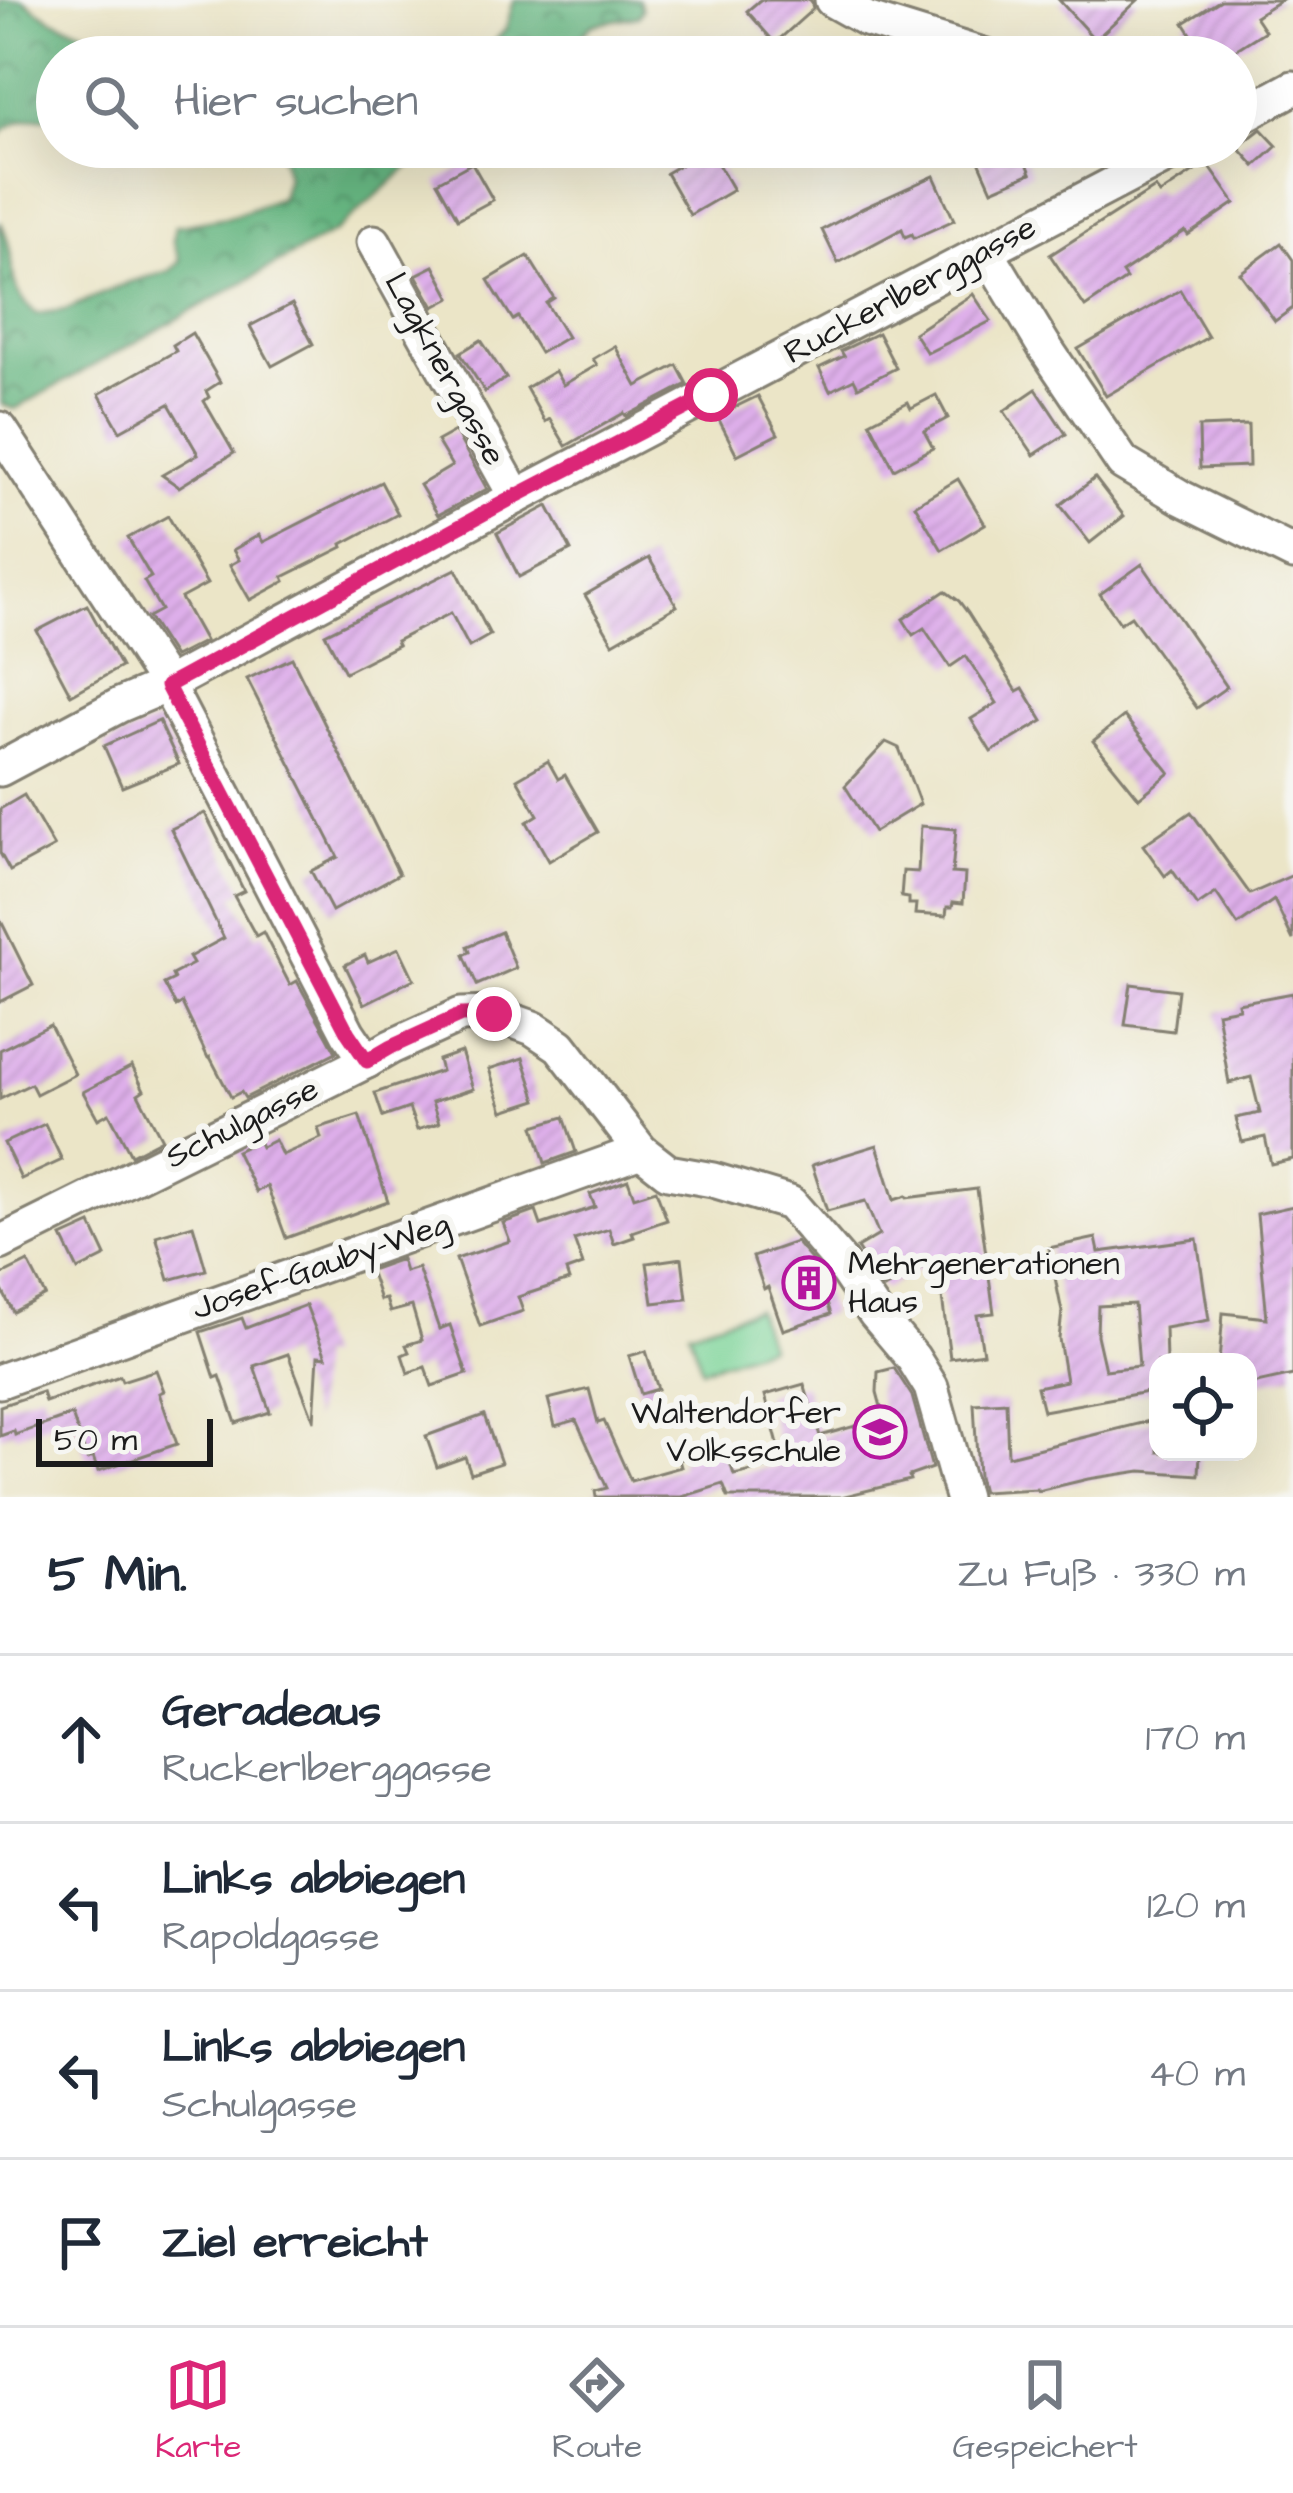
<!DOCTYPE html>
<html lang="de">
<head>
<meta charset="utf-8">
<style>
	:root { --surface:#fff; --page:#f2f2f3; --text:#1f2937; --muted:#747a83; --line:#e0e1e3; --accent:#db2777 }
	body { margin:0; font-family:"Architects Daughter",sans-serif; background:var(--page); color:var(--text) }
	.controls { position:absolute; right:36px; bottom:36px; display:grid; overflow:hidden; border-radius:24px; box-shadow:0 12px 48px #0002 }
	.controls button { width:108px; height:108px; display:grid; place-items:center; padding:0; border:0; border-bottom:3px solid var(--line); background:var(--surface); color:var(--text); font:60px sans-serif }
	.scale { position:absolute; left:36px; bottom:30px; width:177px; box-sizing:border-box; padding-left:12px; border:6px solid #1c1c1c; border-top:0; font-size:33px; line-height:42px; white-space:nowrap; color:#1c1c1c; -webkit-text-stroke:9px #f6f6f2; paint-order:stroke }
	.stop { position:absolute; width:36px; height:36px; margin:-27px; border:9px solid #db2777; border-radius:50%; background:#fff }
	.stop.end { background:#db2777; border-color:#fff; box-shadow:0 3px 12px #0008 }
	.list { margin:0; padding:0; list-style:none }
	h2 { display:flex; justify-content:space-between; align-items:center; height:156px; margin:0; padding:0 48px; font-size:51px }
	h2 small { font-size:39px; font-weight:400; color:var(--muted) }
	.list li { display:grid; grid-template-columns:78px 1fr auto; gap:36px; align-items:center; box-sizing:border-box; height:168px; padding:0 48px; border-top:3px solid var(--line) }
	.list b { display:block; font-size:45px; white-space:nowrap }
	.list p { margin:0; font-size:39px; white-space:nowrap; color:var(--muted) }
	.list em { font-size:39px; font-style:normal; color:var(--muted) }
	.icon { flex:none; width:66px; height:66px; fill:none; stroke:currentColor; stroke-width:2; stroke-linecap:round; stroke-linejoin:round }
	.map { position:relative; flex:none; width:1293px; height:1497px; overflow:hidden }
	.search { position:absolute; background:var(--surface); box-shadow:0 12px 48px #0002; left:36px; right:36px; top:36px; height:132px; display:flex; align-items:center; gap:30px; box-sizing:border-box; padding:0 42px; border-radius:66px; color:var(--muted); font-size:45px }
	.sheet { height:828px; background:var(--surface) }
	nav { display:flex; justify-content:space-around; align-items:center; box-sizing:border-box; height:168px; border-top:3px solid var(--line); background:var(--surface); font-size:33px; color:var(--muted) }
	nav a { display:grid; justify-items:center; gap:6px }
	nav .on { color:var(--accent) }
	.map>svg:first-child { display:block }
	.forest { fill:url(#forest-crowns); stroke:#41694e; stroke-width:3 }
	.garden { fill:#7dd499; stroke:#4c785a; stroke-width:3 }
	.building { fill:url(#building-hatch); fill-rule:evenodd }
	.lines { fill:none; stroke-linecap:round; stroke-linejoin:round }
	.minor-casing { stroke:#848072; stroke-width:39 }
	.minor { stroke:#fff; stroke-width:33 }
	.route { stroke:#db2777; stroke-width:15 }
	.labels { text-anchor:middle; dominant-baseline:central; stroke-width:12; stroke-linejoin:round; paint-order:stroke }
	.street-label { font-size:33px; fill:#1c1c1c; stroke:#f6f6f2 }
	.poi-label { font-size:33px; fill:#1c1c1c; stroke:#f6f6f2; text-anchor:start }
</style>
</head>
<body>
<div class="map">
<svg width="1293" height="1497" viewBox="0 0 1293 1497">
	<defs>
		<pattern id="forest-crowns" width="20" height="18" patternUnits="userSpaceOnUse" patternTransform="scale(3)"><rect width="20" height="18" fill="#66b681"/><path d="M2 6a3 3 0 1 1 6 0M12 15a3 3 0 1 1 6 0" fill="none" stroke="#539369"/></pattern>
		<pattern id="building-hatch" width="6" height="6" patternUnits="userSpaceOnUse" patternTransform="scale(3)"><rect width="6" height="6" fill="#deafea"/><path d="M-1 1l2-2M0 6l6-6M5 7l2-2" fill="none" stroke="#be96c8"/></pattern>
	</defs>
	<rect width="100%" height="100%" fill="#f6f6f2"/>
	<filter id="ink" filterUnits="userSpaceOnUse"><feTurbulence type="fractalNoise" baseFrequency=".00833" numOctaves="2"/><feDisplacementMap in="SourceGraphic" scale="24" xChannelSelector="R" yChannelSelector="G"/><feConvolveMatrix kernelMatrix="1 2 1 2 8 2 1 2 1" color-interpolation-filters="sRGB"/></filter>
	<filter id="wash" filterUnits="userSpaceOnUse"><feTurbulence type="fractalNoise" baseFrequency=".004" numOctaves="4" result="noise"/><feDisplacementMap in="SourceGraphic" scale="48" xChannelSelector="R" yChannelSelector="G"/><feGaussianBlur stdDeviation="2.7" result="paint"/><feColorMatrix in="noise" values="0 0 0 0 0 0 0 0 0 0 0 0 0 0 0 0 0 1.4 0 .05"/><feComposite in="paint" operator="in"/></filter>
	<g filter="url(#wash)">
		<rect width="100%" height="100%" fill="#ebe5c7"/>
		<g class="forest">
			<path d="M0,0H23L51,19L126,47L132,57H57V119C35,116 14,118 0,135Z"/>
			<polygon points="514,0 639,0 642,10 638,16 593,24 558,57 480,57 506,29"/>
			<path d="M279,147H431L336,231L15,409L2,405L0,221C21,264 0,280 36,314L65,310L127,283L170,271L180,261L173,241L175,226L233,216L281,198L287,177Z"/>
		</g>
		<polygon class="garden" points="756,1309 769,1346 702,1369 689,1331"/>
		<g id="blocks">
			<g class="building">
				<polygon points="760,0 811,0 813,9 775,43 747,11"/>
				<polygon points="1059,0 1138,0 1095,40"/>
				<polygon points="1221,0 1281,0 1255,16 1265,31 1224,57 1206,57 1184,23"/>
				<polygon points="1261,129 1277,146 1255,166 1238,147"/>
				<polygon points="670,147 708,147 733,190 690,215 666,173 680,165"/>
				<polygon points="973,147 1020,147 1031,173 992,190"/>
				<polygon points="472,163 493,200 458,219 437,182"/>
				<polygon points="1207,163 1235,203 1188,235 1185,231 1122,273 1126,279 1085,307 1050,255 1155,188 1160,194"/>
				<polygon points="934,176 954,220 914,238 912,234 905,237 902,229 838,263 822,230 863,208"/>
				<polygon points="1281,243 1293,260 1293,308 1275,321 1240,273"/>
				<polygon points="528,256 554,298 546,303 567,337 540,353 518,317 513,320 488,280"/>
				<polygon points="434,266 451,298 434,307 416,275"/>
				<polygon points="1180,290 1208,337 1106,396 1078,349"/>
				<polygon points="973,294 991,321 927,353 914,333"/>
				<polygon points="292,304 313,344 272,366 250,326"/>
				<polygon points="192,333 220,382 206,391 209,397 204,401 234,453 179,487 162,475 198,454 169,404 120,431 99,394 176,351 173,345"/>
				<polygon points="878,333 896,368 858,387 854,379 830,391 819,368 844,356 841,351"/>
				<polygon points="481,340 506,378 485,392 460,353"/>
				<polygon points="615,346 637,386 677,365 687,384 626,416 624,413 566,446 550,419 545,422 526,388 555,371 563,385 597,365 593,359"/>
				<polygon points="1036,389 1066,434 1034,455 1004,411"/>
				<polygon points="936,395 948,418 924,431 933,448 894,469 870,422 908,402 911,408"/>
				<polygon points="758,396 778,434 737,455 717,416"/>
				<polygon points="1248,425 1249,466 1200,468 1199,427"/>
				<polygon points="455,431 487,489 438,515 420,485 452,466 437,441"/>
				<polygon points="1095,478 1124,516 1090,543 1060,505"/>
				<polygon points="958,479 985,524 942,550 915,505"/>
				<polygon points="381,482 398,514 342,544 343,547 283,577 285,581 250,600 230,565 239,560 233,550 259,535 263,542"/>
				<polygon points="548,506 571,550 519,577 497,533"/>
				<polygon points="168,516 207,584 181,598 205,641 174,657 148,617 161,610 144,581 151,577 128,538"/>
				<polygon points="649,558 677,606 613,643 585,595"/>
				<polygon points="1142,564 1227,687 1197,708 1131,616 1120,623 1100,594"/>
				<polygon points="456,569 490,635 469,647 451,613 396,641 398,645 345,672 325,634"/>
				<polygon points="945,591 959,601 968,613 1017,691 1023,688 1043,721 991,752 971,719 997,703 966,656 950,667 924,628 913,635 903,619"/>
				<polygon points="87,605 121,667 71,695 37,631"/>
				<polygon points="292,658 399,874 332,911 311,871 338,857 247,679"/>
				<polygon points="1124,716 1170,773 1139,798 1093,741"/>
				<polygon points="159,721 179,764 122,787 104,746"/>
				<polygon points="886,742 899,748 920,804 874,832 845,786"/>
				<polygon points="548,761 558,779 565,775 598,832 549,861 527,822 538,815 517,779"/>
				<polygon points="24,795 54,847 10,871 0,853 0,809"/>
				<polygon points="1191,812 1250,894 1293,875 1293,940 1274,900 1238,925 1216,893 1197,906 1172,870 1165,876 1143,845"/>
				<polygon points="205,813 244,891 234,896 256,936 263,932 290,985 297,981 336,1052 245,1098 241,1092 231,1097 210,1057 208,1058 182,1003 176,1006 164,984 174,979 172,975 193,964 189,957 224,938 171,829"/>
				<polygon points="921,826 956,829 952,873 965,874 963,903 953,902 952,907 947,907 946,916 915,914 916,904 909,904 909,898 901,897 903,871 918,872"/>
				<polygon points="0,919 33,985 0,1002"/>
				<polygon points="501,932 516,968 477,985 464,955 470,952 468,946"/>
				<polygon points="399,948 414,979 364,1004 345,965 365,955 368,962"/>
				<polygon points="1131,984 1178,990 1173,1031 1125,1025"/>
				<polygon points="1293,993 1293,1159 1271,1164 1265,1137 1242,1142 1236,1118 1260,1113 1251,1077 1229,1083 1217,1012 1239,1008 1238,1003"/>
				<polygon points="50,1025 75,1074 36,1094 31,1084 0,1099 0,1050"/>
				<polygon points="461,1052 473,1089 432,1102 439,1123 417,1130 409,1108 383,1117 375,1093 441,1071 438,1060"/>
				<polygon points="523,1058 537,1100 503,1111 489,1069"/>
				<polygon points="132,1066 144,1090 138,1094 162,1139 131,1155 109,1113 98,1119 83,1092"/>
				<polygon points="359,1115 388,1201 286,1238 267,1186 256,1192 236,1151 258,1141 261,1147 275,1140 282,1155 321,1138 318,1128"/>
				<polygon points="564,1117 576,1152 545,1163 534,1126"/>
				<polygon points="45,1124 62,1160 21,1179 4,1143"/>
				<polygon points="877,1145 894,1200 906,1196 907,1198 977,1189 994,1313 977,1315 983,1353 950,1358 937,1259 884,1289 857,1248 879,1235 865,1201 827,1211 812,1165"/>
				<polygon points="628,1180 634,1197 656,1190 667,1220 632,1232 634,1237 614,1244 609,1229 574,1240 583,1265 566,1271 569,1280 518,1297 523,1311 480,1326 456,1259 510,1241 503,1223 536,1211 541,1225 595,1207 590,1194"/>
				<polygon points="1293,1206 1293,1375 1248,1385 1248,1362 1219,1362 1223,1313 1267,1318 1257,1214"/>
				<polygon points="91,1224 106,1256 78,1270 62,1237"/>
				<polygon points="193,1225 206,1270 169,1280 156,1236"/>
				<path d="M1096,1238L1099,1252L1197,1239L1209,1320L1165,1328L1166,1362H1158V1390L1043,1411L1037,1387L1066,1381L1059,1339L1062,1312L1049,1248ZM1134,1304L1139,1366L1105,1370L1097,1335L1098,1306Z"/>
				<polygon points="796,1242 814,1263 831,1314 783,1330 768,1287 764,1289 753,1257"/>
				<polygon points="682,1258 687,1299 653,1303 647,1263"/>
				<polygon points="401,1259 405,1272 418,1268 439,1329 450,1325 467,1374 432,1386 425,1367 408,1373 402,1355 409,1352 406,1345 422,1340 412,1306 390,1312 386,1299 380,1300 370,1270"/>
				<polygon points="28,1262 45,1295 13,1312 0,1286 0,1276"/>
				<polygon points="306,1305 326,1357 318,1356 314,1421 288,1354 254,1366 270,1412 236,1423 220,1376 215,1378 200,1332 242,1318 246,1328"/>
				<polygon points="646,1351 658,1389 641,1394 629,1356"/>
				<polygon points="894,1368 912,1396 932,1468 909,1476 910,1480 841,1497 728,1497 723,1484 682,1497 596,1497 595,1491 607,1488 576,1420 555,1426 548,1399 589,1389 598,1423 604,1421 631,1481 681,1467 679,1460 724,1444 734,1475 783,1464 765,1395 804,1384 820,1436 884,1418 877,1392 878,1372"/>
				<polygon points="156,1370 164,1391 159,1393 177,1444 98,1471 93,1457 87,1459 72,1415 15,1435 14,1431 0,1436 0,1406 42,1392 45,1402 120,1376 122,1381"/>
				<polygon points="1006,1402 1008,1456 1158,1419 1158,1452 1200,1452 1199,1475 1141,1471 1088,1479 1038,1491 1037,1489 982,1492 978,1476 974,1404"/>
				<polygon points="484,1415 501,1463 471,1473 465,1457 437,1467 426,1436"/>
			</g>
		</g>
	</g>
	<g filter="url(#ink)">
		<use href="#blocks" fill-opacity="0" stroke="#848072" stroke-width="3"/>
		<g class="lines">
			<g class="minor-casing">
				<g id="minor">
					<polyline points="832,0 866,19 989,57"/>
					<polyline points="1236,119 1293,88"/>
					<polyline points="374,242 516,497"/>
					<polyline points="986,250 1044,346 1123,463 1182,498 1293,553"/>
					<polyline points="0,429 167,685 348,1033 367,1061"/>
					<polyline points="0,769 120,705 167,685 516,497 1184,147"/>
					<polyline points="0,1243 367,1061 391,1047 461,1015 494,1014 533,1028 560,1046 641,1151 668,1172 713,1180 790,1203 839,1260 875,1313 913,1358 931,1387 962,1497"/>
					<polyline points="0,1381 641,1151"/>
				</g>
			</g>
			<use href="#minor" class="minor"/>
		</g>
	</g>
	<g class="lines" filter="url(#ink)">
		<polyline class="route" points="494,1014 461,1015 391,1047 367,1061 348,1033 167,686 516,496 711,395"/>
	</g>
	<defs>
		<g id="building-ring" transform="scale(2.7)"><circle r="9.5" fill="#f6f6f2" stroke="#b5179e" stroke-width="1.5"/><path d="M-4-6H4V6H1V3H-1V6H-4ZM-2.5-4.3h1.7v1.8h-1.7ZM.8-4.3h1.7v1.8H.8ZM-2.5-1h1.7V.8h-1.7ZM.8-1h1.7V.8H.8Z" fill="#b5179e"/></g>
		<g id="school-ring" transform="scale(2.7)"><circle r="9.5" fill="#f6f6f2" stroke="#b5179e" stroke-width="1.5"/><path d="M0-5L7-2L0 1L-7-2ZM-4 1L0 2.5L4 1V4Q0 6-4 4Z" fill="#b5179e"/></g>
	</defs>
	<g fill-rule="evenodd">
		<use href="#building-ring" x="809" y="1283"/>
		<use href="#school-ring" x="880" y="1432"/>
	</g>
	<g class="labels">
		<g class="street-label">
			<text transform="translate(910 290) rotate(-28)">Ruckerlberggasse</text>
			<text transform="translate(445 369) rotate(61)">Lagknergasse</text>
			<text transform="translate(242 1123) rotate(-26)">Schulgasse</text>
			<text transform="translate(321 1266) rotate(-19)">Josef-Gauby-Weg</text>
		</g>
		<g class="poi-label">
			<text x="848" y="1264">Mehrgenerationen<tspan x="848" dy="38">Haus</tspan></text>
			<text x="841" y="1413" text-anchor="end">Waltendorfer<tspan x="841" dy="38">Volksschule</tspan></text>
		</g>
	</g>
</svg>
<div class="controls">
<button><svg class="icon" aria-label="locate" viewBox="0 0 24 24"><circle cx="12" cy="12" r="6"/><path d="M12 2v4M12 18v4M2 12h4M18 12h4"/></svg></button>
</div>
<div class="scale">50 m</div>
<div class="stop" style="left:711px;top:395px"></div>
<div class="stop end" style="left:494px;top:1014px"></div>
<div class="search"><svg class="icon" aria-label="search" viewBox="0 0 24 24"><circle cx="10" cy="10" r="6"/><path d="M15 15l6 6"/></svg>Hier suchen</div>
</div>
<section class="sheet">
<h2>5 Min.<small>Zu Fuß · 330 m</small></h2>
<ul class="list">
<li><svg class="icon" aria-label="ahead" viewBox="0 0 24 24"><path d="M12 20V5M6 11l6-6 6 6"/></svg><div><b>Geradeaus</b><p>Ruckerlberggasse</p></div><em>170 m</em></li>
<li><svg class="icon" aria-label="left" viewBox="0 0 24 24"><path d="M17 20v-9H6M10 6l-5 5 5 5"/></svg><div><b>Links abbiegen</b><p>Rapoldgasse</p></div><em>120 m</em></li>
<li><svg class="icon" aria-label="left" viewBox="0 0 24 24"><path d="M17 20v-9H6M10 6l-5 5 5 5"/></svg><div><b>Links abbiegen</b><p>Schulgasse</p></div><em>40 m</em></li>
<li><svg class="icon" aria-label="arrive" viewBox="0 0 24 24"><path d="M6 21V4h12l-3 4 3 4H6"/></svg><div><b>Ziel erreicht</b></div></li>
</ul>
</section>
<nav>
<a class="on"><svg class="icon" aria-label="map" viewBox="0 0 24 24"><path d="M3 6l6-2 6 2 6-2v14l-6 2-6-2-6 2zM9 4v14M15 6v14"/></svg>Karte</a>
<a><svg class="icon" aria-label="directions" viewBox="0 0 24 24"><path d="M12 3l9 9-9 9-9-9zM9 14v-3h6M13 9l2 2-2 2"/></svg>Route</a>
<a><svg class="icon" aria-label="saved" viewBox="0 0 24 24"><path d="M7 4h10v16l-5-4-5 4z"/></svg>Gespeichert</a>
</nav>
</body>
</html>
